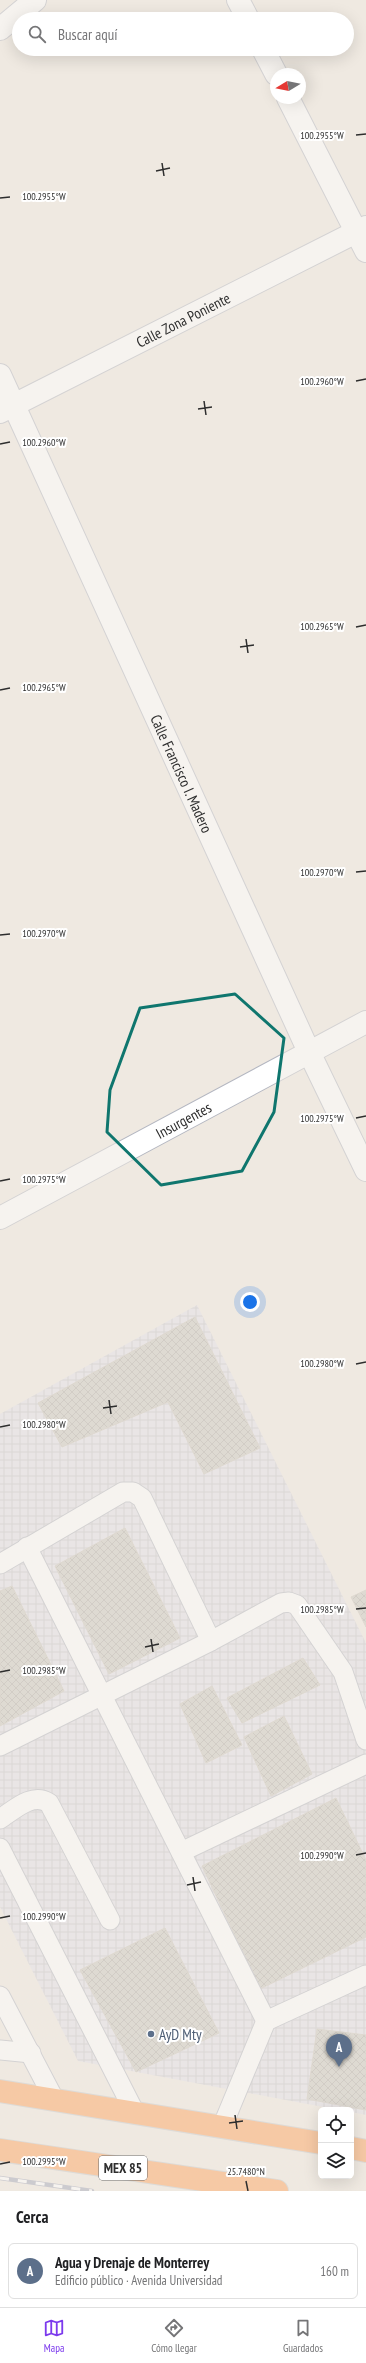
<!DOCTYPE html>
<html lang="es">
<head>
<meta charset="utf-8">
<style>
	:root { --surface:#fff; --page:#f6f6f6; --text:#202124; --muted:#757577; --line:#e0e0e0; --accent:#7c3aed }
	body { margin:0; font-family:"PT Sans Narrow",sans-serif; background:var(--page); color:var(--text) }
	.controls { position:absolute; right:12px; bottom:12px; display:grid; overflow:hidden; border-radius:6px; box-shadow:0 4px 16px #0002 }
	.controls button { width:36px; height:36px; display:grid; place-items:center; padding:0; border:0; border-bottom:1px solid var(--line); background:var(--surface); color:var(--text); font:20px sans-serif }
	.compass { position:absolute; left:270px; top:68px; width:36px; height:36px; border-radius:50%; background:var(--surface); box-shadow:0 4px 16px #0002; rotate:260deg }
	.you { position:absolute; left:250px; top:1302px; width:14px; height:14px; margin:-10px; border:3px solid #fff; border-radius:50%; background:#1a73e8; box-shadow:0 0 0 6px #1a73e833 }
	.badge { display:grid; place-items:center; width:26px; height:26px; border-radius:50%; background:var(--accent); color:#fff; font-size:13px; font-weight:700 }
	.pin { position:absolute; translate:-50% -33px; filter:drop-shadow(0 1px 2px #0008) }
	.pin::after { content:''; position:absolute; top:21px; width:14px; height:12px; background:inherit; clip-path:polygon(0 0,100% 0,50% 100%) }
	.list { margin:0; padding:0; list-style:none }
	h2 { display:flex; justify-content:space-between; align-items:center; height:52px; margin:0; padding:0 16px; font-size:17px }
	h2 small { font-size:13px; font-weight:400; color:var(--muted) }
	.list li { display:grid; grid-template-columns:26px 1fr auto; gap:12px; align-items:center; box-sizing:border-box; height:56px; margin:0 8px 8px; padding:0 8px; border:1px solid var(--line); border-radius:6px }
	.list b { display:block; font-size:15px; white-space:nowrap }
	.list p { margin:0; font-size:13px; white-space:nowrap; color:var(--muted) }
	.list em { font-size:13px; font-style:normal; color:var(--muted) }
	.icon { flex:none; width:22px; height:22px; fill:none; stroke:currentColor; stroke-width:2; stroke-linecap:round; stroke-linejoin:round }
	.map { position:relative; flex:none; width:366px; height:2191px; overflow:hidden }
	.search { position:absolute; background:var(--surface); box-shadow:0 4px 16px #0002; left:12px; right:12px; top:12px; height:44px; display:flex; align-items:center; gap:10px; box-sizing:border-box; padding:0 14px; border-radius:22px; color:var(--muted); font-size:15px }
	.sheet { height:116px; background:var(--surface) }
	nav { display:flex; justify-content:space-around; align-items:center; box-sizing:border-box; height:56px; border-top:1px solid var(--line); background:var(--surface); font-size:11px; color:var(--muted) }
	nav a { display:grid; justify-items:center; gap:2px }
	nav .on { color:var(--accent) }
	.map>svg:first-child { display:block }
	.industrial { fill:url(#industrial-grid) }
	.building { fill:url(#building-cross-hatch); stroke:#cbc5ba }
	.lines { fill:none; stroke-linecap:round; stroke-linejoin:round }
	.lane-casing { stroke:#b4b7c1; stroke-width:21 }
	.street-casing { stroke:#b4b7c1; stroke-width:24 }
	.secondary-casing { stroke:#b4b7c1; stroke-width:24 }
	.highway-casing { stroke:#c9c9c9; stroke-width:24 }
	.lane { stroke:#fff; stroke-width:19 }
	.street { stroke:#fff; stroke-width:22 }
	.secondary { stroke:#fff; stroke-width:22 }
	.highway { stroke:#ffa35c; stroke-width:22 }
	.rail-casing { stroke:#a3a6b8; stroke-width:4.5 }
	.rail { stroke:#fff; stroke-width:3; stroke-dasharray:9; stroke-linecap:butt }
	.marked { fill:none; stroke:#0f766e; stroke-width:3; stroke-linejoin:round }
	.ticks { fill:none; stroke:#2e2e2e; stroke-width:1.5 }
	.service-dot { fill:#5c6f8a; stroke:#fff; stroke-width:1.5 }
	.labels { text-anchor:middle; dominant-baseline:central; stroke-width:4; stroke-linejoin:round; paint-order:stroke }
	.shield { fill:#fff; stroke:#6d6d6d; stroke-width:1 }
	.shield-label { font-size:14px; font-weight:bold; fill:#2e2e2e }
	.street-label { font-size:15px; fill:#2e2e2e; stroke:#fff }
	.service-label { font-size:15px; fill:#4e5e75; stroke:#fff; text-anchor:start }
	.ticks-label { font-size:10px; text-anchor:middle; fill:#2e2e2e; stroke:#fff; stroke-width:4; stroke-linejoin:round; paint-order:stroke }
</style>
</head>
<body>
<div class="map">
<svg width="366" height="2191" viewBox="0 0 366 2191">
	<defs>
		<pattern id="industrial-grid" width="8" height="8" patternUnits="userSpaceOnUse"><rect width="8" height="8" fill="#e3e1e8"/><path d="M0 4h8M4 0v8" fill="none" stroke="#c3c1c7"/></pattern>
		<pattern id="building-cross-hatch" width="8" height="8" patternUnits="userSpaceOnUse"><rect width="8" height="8" fill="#cbc7bf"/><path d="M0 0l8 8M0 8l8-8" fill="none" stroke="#afaba4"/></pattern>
	</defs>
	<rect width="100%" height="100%" fill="#efe9e1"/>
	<polygon class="industrial" points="197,1305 366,1643 366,2115 351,2112 351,2110 339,2110 78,2061 0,1907 0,1414"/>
	<g class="building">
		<polygon points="195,1317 260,1448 204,1474 168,1402 62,1447 38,1403"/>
		<polygon points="125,1528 180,1638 109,1674 55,1566"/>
		<polygon points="12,1586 64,1691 0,1726 0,1591"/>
		<polygon points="366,1590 366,1627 351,1597"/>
		<polygon points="303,1658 320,1685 242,1723 227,1698"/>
		<polygon points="212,1686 242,1745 206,1763 180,1704"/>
		<polygon points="284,1716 312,1774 271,1796 244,1737"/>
		<polygon points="336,1798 366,1860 366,1937 260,1989 202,1866"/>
		<polygon points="165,1928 219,2033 136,2072 80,1970"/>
		<polygon points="317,2029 366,2035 366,2110 307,2099"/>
	</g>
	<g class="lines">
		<g class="lane-casing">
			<g id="lane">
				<polyline points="27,1547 266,2021"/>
				<polyline points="0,1564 123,1492 133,1492 142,1498 211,1641"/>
				<polyline points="0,1746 211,1641 281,1603 289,1602 297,1605 343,1672 366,1740"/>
				<path d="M0,1819C14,1810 32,1792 49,1803L110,1920"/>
				<polyline points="0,1848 135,2113"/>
				<polyline points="181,1852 366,1764"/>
				<polyline points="0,1996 54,2099"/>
				<polyline points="0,2050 31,2053"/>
				<polyline points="222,2127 266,2021 366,1975"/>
			</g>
		</g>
		<g class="street-casing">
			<g id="street">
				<polyline points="238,0 248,19"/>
				<polyline points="263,49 276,74"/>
				<polyline points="288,98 366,251"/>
				<path id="s1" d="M0,375L309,1052L366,1170"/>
				<path id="s2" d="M0,412L366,227"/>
				<path id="s3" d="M0,1218L366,1022"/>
			</g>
		</g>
		<g class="secondary-casing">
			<polyline id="secondary" points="0,29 35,0"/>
		</g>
		<g class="highway-casing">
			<g id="highway">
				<polyline points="0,2091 321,2143"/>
				<polyline points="351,2148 366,2151"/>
				<polyline points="0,2150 277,2191"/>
			</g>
		</g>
		<use href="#lane" class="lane"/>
		<use href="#street" class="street"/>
		<use href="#secondary" class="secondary"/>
		<use href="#highway" class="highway"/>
		<g class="rail-casing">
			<polyline id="rail" points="0,2178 92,2191"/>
		</g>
		<use href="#rail" class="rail"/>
	</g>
	<path d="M0 0H366V2191H0ZM235,994L284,1038L274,1112L242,1171L161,1185L107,1132L110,1090L140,1008Z" fill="#efe9e1" fill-opacity=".55" fill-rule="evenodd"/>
	<path class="marked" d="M235,994L284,1038L274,1112L242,1171L161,1185L107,1132L110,1090L140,1008Z"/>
	<path class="ticks" d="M356,135L366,134M162,163L164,176M156,171L170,168M0,198L10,197M356,381L366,379M204,401L206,415M198,409L212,407M0,444L10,442M356,627L366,625M246,639L248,653M240,647L254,645M0,690L10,688M356,872L366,871M0,935L10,934M356,1118L366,1116M0,1181L10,1179M356,1364L366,1362M109,1400L111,1414M103,1408L117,1406M0,1427L10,1425M356,1609L366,1608M151,1639L153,1652M145,1647L159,1644M0,1672L10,1670M356,1855L366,1853M193,1877L195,1891M187,1885L201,1882M0,1918L10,1916M235,2115L237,2129M229,2123L243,2121M0,2164L10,2162M246,2181L248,2191"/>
	<circle class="service-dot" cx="151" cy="2034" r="4"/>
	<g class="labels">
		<rect class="shield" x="99" y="2156" width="48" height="24" rx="3"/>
		<g class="shield-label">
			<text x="123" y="2168">MEX 85</text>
		</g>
		<g class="street-label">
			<text stroke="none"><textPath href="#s2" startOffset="205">Calle Zona Poniente</textPath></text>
			<text stroke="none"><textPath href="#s1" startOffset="438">Calle Francisco I. Madero</textPath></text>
			<text stroke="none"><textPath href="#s3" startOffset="208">Insurgentes</textPath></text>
		</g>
		<g class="service-label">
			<text x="159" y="2034">AyD Mty</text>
		</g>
	</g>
	<g class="ticks-label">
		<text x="322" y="139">100.2955°W</text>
		<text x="44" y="200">100.2955°W</text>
		<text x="322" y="385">100.2960°W</text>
		<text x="44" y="446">100.2960°W</text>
		<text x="322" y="630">100.2965°W</text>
		<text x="44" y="691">100.2965°W</text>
		<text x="322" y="876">100.2970°W</text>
		<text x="44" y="937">100.2970°W</text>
		<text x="322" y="1122">100.2975°W</text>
		<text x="44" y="1183">100.2975°W</text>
		<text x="322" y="1367">100.2980°W</text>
		<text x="44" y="1428">100.2980°W</text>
		<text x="322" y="1613">100.2985°W</text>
		<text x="44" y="1674">100.2985°W</text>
		<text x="322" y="1859">100.2990°W</text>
		<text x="44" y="1920">100.2990°W</text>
		<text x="44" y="2165">100.2995°W</text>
		<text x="246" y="2175">25.7480°N</text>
	</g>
</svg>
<div class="controls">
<button><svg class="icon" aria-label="locate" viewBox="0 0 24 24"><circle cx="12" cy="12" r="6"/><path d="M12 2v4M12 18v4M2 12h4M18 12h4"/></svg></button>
<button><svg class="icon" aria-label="layers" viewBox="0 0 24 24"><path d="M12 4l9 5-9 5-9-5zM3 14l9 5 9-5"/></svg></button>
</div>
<svg class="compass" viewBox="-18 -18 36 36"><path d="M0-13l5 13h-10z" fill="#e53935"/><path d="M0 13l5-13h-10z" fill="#757577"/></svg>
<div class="you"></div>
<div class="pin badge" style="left:339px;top:2067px;background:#5c6f8a">A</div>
<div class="search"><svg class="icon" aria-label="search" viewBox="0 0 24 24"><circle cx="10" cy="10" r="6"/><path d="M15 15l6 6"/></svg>Buscar aquí</div>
</div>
<section class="sheet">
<h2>Cerca<small></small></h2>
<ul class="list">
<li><span class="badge" style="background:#5c6f8a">A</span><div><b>Agua y Drenaje de Monterrey</b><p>Edificio público · Avenida Universidad</p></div><em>160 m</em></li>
</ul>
</section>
<nav>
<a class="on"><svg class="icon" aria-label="map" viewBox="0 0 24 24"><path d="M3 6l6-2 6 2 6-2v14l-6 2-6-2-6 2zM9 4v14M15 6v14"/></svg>Mapa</a>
<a><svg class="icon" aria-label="directions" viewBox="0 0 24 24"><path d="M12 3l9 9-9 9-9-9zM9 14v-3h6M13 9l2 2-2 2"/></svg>Cómo llegar</a>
<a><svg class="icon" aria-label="saved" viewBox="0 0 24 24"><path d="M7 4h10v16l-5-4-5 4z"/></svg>Guardados</a>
</nav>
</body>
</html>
